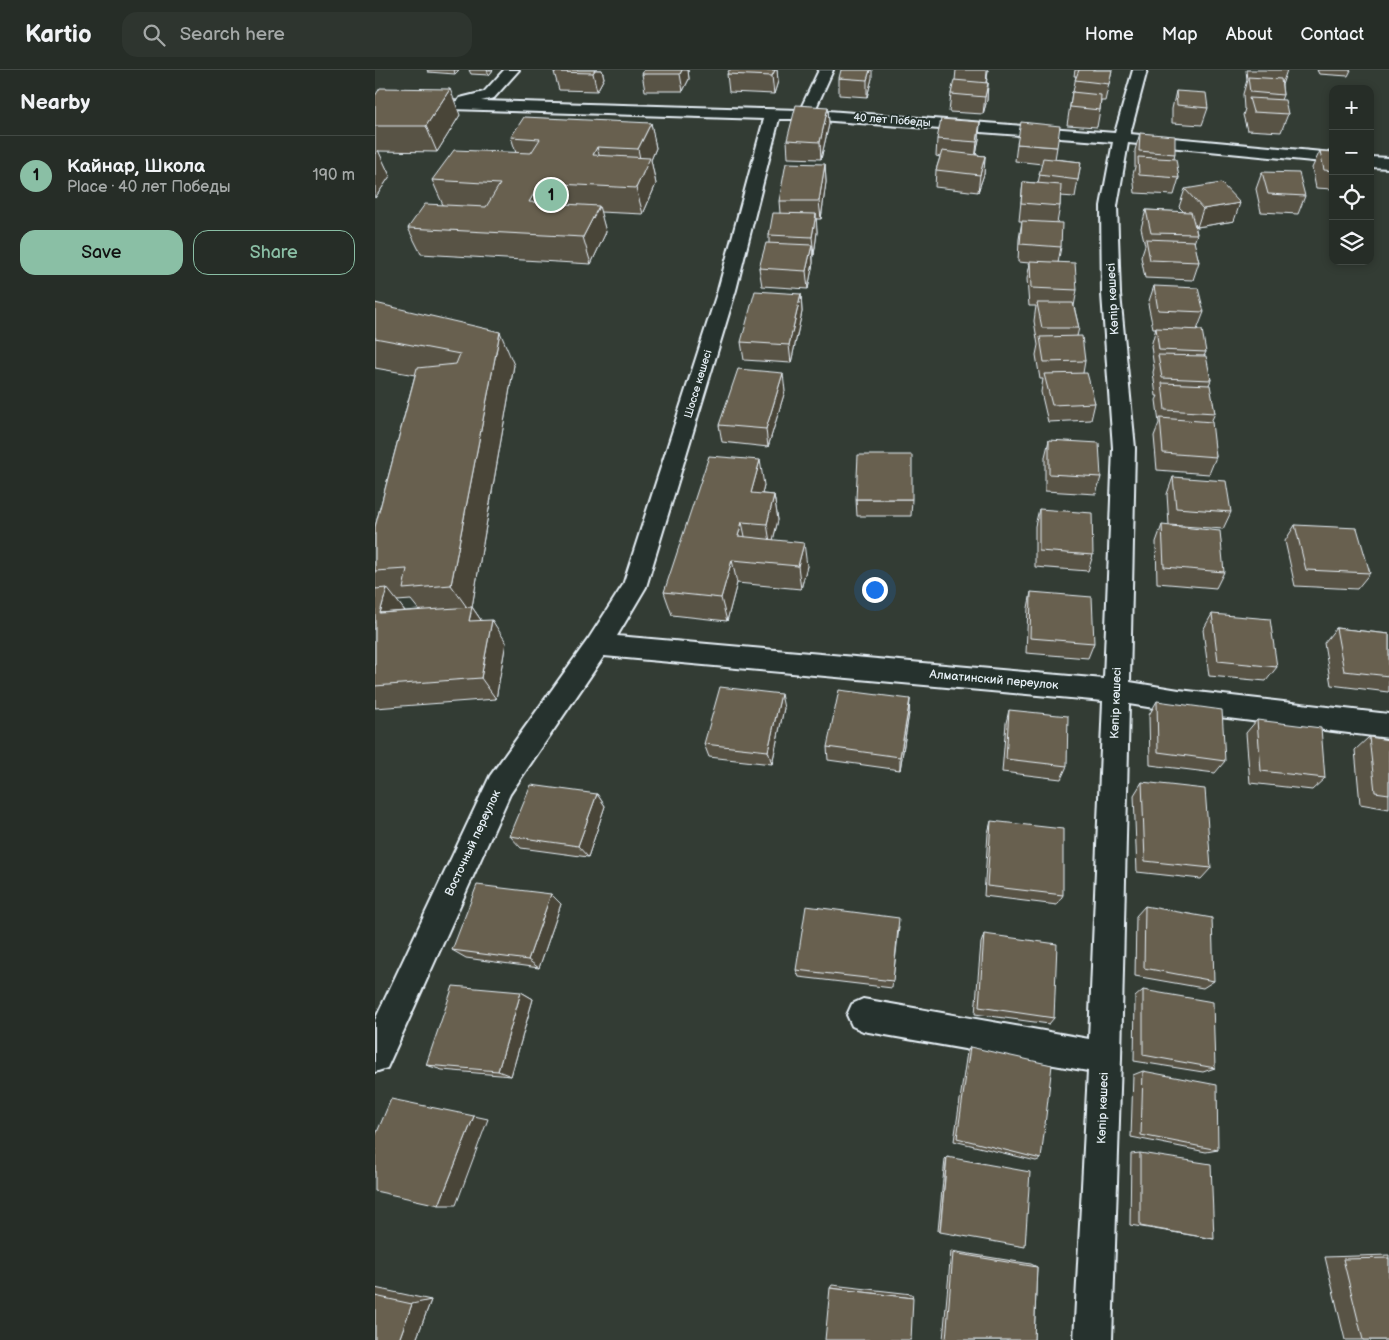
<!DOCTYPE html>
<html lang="en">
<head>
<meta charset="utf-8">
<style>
	:root { --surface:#262d27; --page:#2e352f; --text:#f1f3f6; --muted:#a4a8a7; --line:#424944; --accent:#8abfa5 }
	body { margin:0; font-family:"Balsamiq Sans",sans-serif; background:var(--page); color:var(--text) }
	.controls { position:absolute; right:15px; top:15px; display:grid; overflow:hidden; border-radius:10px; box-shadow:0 2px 8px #0003 }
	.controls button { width:45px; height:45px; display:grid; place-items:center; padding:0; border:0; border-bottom:1px solid var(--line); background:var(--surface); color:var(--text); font:25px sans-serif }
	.you { position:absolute; left:499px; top:519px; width:18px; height:18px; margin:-12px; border:4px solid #fff; border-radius:50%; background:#1a73e8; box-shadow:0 0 0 8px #1a73e833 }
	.badge { display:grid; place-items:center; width:32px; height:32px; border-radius:50%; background:var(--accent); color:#111; font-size:16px; font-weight:700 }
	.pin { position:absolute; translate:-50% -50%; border:2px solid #fff; box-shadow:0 1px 5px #0006 }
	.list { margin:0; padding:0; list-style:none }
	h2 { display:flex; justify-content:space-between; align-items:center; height:65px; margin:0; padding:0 20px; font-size:21px }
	h2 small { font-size:16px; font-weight:400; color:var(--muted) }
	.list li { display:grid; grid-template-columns:32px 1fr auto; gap:15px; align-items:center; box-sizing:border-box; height:80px; padding:0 20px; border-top:1px solid var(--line) }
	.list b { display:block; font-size:19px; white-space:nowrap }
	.list p { margin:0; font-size:16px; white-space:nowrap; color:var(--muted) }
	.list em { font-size:16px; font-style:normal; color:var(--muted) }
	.actions { display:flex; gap:10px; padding:15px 20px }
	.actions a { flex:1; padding:11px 0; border:1px solid var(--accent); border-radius:15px; text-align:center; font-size:18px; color:var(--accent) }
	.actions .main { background:var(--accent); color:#111 }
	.icon { flex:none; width:28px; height:28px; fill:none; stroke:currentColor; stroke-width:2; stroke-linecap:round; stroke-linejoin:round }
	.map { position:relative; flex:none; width:1014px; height:1270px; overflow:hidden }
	header { display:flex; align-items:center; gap:30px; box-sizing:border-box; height:70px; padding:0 25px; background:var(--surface); border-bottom:1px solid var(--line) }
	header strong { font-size:24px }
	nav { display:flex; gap:28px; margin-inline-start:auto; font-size:18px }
	.search { width:350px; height:45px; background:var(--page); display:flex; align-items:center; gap:12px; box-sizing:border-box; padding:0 18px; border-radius:15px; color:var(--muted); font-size:19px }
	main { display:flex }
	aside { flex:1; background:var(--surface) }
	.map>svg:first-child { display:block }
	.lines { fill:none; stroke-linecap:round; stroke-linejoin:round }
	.street-casing { stroke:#e8f1f8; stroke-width:4 }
	.street { fill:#26332d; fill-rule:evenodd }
	.wall { fill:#595345; stroke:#e8f1f8; fill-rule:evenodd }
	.shaded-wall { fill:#484438; stroke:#e8f1f8 }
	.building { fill:#676150; stroke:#e8f1f8 }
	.labels { text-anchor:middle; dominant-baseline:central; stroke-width:4; stroke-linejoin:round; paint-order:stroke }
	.far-street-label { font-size:11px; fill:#e8f1f8; stroke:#26332d }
	.street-label { font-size:12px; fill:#e8f1f8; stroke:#26332d }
</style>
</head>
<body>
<header>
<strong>Kartio</strong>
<div class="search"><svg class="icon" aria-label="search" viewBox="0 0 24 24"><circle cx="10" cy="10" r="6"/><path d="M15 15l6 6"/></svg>Search here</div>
<nav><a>Home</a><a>Map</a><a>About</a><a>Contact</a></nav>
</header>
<main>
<aside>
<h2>Nearby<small></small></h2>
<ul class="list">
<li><span class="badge">1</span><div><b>Кайнар, Школа</b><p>Place · 40 лет Победы</p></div><em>190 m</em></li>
</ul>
<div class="actions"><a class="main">Save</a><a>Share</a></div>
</aside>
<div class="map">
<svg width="1014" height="1270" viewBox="0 0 1014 1270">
	<rect width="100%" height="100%" fill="#333c34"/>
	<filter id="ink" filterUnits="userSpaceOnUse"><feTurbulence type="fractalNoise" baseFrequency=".02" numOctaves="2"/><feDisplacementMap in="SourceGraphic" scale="10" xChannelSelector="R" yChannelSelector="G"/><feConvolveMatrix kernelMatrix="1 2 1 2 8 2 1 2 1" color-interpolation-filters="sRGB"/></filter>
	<g filter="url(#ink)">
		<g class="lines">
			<g class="street-casing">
				<g id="street">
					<path d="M129,0H144L119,28L106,31L425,40L444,0H458L440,40L740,63L758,0H772L755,64L958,83V93L753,73L742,136L745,224L760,378L755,612L804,620L1014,644V668L804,642L754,634L746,988L737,1270H699L713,1001L488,961L477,956L472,945L477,934L488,929L714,969L728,631L229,586L135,724L12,998L0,1002V950L115,706L214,568L248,515L343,220L389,49L76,39L71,38L69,35L71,32L83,31L85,28L109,22ZM404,49H431L738,72L726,136L727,224L738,378L729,609L242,566L271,517L361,220Z"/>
					<polygon points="995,87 1014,88 1014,98 995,97"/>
				</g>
			</g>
			<use href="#street" class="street"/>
		</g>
		<g class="wall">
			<polygon points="52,0 84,0 80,4 53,2"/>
			<polygon points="94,0 118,0 114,5 96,4"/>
			<polygon points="180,0 227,0 229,8 222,21 184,20 179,2"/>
			<polygon points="313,0 314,9 308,21 270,21 267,4"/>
			<polygon points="402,0 403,11 399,24 354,22 352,4"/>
			<polygon points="581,0 613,0 611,13 613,13 612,30 608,44 574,42 576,24 580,10"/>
			<polygon points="700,0 737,0 730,31 726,31 725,40 722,57 692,55 697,22 698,22 701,6 699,6"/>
			<polygon points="871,0 912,0 907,15 908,25 906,30 913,44 906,62 872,60 868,45 870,39 869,39 868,24 872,10"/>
			<polygon points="942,0 976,0 973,6 944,4"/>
			<polygon points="464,8 497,8 492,27 464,25"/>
			<polygon points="801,21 833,38 827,55 797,53 797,39"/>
			<polygon points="0,26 85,45 62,82 3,81 15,106 0,128"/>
			<polygon points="453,37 454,54 446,89 413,88 412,70"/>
			<polygon points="605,52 604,69 601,85 610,86 609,104 603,122 560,117 561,100 565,87 561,86 562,69"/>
			<polygon points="276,53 281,78 276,90 281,114 268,144 225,142 231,162 216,194 46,184 33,158 68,135 57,110 141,83 136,67"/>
			<polygon points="765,63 800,84 799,89 804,108 799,125 760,123 758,104 760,97 760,80"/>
			<polygon points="642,74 682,77 680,89 706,92 700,127 685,126 685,136 682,153 686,177 683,193 702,220 699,236 704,258 702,266 710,291 708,303 720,333 716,350 673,352 666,322 668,309 665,309 661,285 663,275 659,251 661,236 654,236 652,209 655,193 643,192 644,169 647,151 644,151 648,112 663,113 667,94 640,91"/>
			<polygon points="945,81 958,82 958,119 941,118 937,98"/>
			<polygon points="450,94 451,112 446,149 441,149 442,162 439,185 438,185 438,193 433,219 387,216 384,198 394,173 394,165 405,143 404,131"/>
			<polygon points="887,102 930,126 923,144 886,142 881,119"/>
			<polygon points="810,119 859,151 822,157 820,154 822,164 819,173 824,192 818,210 770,208 766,187 770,175 766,158 771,140 809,142 804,137"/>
			<polygon points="779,216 829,242 822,260 831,282 829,286 836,310 834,315 840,343 836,352 841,387 834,404 782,400 779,366 784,353 781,330 783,326 781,326 778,302 779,298 776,276 781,258 778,258 773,234"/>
			<polygon points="426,224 427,242 416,293 369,290 366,272"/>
			<path d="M0,233L139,295L97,537L106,550L131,572L121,629L0,638V519H1L0,517V457L40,305L0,298ZM36,530L44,540L30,541L22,531Z"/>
			<polygon points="410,321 393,377 347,372 344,355"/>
			<polygon points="674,370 726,407 721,424 670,421 670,387"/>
			<polygon points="798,407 856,442 848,459 794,455 792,424"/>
			<polygon points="389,415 387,424 399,425 403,450 398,470 432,496 426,519 362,513 352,551 297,545 289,522"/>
			<polygon points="481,429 537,429 536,446 482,446"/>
			<polygon points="664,439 718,485 713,501 660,497 660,456"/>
			<polygon points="787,455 849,502 841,518 782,513 781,472"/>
			<polygon points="920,455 995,503 982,519 920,516 910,471"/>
			<polygon points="656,522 719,573 713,588 651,583 653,538"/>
			<polygon points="837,544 902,597 891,611 834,606 828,560"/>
			<polygon points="961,558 1014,564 1014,621 1013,622 956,615 949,573"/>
			<polygon points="535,629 534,643 525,700 453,690 452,677"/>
			<polygon points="782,631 850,691 840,703 775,695 774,645"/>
			<polygon points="409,638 397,694 334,687 329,674"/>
			<polygon points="634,640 692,696 686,709 627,702 631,653"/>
			<polygon points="882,650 950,708 937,720 875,713 871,663"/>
			<polygon points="994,667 1014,670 1014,739 985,734 980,680"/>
			<polygon points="767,712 836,798 826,809 762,802 759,725"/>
			<polygon points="222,724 230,736 213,787 146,778 135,766"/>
			<polygon points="616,751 688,825 682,835 609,826 613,763"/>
			<polygon points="176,824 186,834 164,898 91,888 77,880"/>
			<polygon points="770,836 839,911 828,918 760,906 761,846"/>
			<polygon points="524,857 517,918 424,907 421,900"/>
			<polygon points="609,864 679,948 674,954 600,944 606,873"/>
			<polygon points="768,920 840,998 828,1002 759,991 760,927"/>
			<polygon points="146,922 158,929 136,1006 67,1000 51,995"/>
			<polygon points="595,977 666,1089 661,1091 579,1071 592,982"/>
			<polygon points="768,1001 843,1080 831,1082 756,1067 758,1005"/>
			<polygon points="765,1083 839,1169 755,1155 756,1084"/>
			<polygon points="572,1087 565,1162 563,1161 570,1089"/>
			<polygon points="576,1181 656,1194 662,1197 659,1270 568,1270"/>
			<polygon points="1014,1185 1014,1270 970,1270 950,1187"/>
			<polygon points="457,1215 537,1224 538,1228 455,1218"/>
			<polygon points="0,1218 56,1230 41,1270 0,1270"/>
		</g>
		<g class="shaded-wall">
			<polygon points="79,0 84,0 80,4"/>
			<polygon points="112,0 118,0 114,5"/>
			<polygon points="220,0 227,0 229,8 222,21 218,3"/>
			<polygon points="307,0 313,0 314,9 308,21 305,4"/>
			<polygon points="400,0 402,0 403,11 399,24 397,6"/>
			<polygon points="495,0 497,0 497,8 492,27 492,10"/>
			<polygon points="612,0 613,0 611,17"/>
			<polygon points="613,13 612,30 608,44 610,27"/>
			<polygon points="75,19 85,45 62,82 51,56"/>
			<polygon points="453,37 454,54 446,89 445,72"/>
			<polygon points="605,52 604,69 600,90 602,72"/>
			<polygon points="276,53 281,78 276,90 281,114 268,144 261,118 268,103 263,79"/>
			<polygon points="222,77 229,103 218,85"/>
			<polygon points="3,80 15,106 0,128 0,84"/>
			<polygon points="610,86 609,104 603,122 605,105"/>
			<polygon points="450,94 451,112 446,149 444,131"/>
			<polygon points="165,113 174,139 154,132"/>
			<polygon points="865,133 859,151 822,157 828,139"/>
			<polygon points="224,136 231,162 216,194 208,167"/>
			<polygon points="441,144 442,162 439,185 437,167"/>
			<polygon points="437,175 438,193 433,219 431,201"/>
			<polygon points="426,224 427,242 416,293 414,275"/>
			<polygon points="125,262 139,295 97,537 112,559 94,551 96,543 76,515"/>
			<polygon points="408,303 410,321 393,377 391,359"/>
			<polygon points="385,390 389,415 381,448 376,423"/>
			<polygon points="399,425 403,450 396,478 392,454"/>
			<polygon points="367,452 372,476 363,466"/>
			<polygon points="429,473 432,496 426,519 423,496"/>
			<polygon points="357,490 362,513 352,551 346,528"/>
			<polygon points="12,518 30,541 5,543"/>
			<polygon points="117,550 131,572 121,629 106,608"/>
			<polygon points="406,624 409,638 397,694 393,681"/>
			<polygon points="535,629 534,643 525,700 525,687"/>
			<polygon points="222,724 230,736 213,787 203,776"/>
			<polygon points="176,824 186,834 164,898 153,890"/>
			<polygon points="146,922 158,929 136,1006 123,1001"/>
			<polygon points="99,1046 113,1049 81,1135 64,1135"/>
			<polygon points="56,1230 41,1270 24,1270 37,1234"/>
		</g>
		<g class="building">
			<polygon points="180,0 220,0 218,3 179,2"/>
			<polygon points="269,0 307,0 305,4 267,4"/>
			<polygon points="354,0 400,0 397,6 352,4"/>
			<polygon points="466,0 495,0 492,10 464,8"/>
			<polygon points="704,0 737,0 734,14 700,10"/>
			<polygon points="873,7 906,9 908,25 875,22"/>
			<polygon points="579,10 613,13 610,27 576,24"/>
			<polygon points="5,18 75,19 51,56 0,56 0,26"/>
			<polygon points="801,21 831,23 833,38 802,35"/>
			<polygon points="697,22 726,25 725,40 695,37"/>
			<polygon points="874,28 910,30 913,44 878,42"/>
			<polygon points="421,35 453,37 445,72 412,70"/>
			<polygon points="149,47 276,53 263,79 222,77 218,85 275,88 261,118 165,113 154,132 224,136 208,167 33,158 50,134 111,137 125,114 57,110 79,80 156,83 165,69 136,67"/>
			<polygon points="566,49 605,52 602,72 562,69"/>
			<polygon points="646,52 685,56 682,77 642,74"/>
			<polygon points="765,63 800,66 800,84 764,81"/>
			<polygon points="567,81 610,86 605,105 561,100"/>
			<polygon points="945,81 958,82 958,101 949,100"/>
			<polygon points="763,87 801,89 804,108 764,105"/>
			<polygon points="668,88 706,92 703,110 664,105"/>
			<polygon points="411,93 450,94 444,131 404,131"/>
			<polygon points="887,102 924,103 930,126 893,124"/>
			<polygon points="648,112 686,115 685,136 646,133"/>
			<polygon points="846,113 865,133 828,139 810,119"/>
			<polygon points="771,140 816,142 822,164 776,163"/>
			<polygon points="398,143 441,144 437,167 394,165"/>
			<polygon points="647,151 687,153 686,177 645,174"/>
			<polygon points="771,169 819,171 824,192 775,190"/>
			<polygon points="391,173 437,175 431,201 384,198"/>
			<polygon points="655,191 700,193 702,220 656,218"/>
			<polygon points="779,216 823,218 829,242 783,240"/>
			<polygon points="380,221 426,224 414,275 366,272"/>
			<polygon points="0,233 125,262 76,515 28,519 32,499 0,501 0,457 42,298 81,294 85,284 0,268"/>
			<polygon points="662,233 698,233 704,258 667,258"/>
			<polygon points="781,258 827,260 831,282 784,280"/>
			<polygon points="707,266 710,291 669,292 665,267"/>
			<polygon points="783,285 831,286 836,310 787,308"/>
			<polygon points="363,299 408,303 391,359 344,355"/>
			<polygon points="712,303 720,333 677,335 669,304"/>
			<polygon points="787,313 835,315 840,343 790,340"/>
			<polygon points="785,348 837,352 841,387 788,383"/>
			<polygon points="674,370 724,373 726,407 674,404"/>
			<polygon points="483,385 537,385 537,429 481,429"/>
			<polygon points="334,386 385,390 376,423 399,425 392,454 367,452 363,466 429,473 423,496 357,490 346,528 289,522"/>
			<polygon points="798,407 851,411 856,442 801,438"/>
			<polygon points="664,439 717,443 718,485 664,481"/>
			<polygon points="787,455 845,461 849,502 789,497"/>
			<polygon points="920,455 982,458 995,503 931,500"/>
			<polygon points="12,518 5,543 97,537 94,551 117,550 106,608 0,616 0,519"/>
			<polygon points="656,522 717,527 719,573 655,568"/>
			<polygon points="837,544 895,549 902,597 843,591"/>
			<polygon points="961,558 1014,564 1014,606 969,601"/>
			<polygon points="345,617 406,624 393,681 329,674"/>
			<polygon points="464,620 535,629 525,687 452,677"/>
			<polygon points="782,631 847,640 850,691 783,682"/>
			<polygon points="634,640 693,646 692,696 631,689"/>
			<polygon points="882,650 946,658 950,708 886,701"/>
			<polygon points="994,667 1014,670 1014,724 1000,722"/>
			<polygon points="767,712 830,719 836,798 770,791"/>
			<polygon points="156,715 222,724 203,776 135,766"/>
			<polygon points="616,751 688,759 688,825 612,816"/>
			<polygon points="102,815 176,824 153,890 77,880"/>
			<polygon points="431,836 524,848 518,911 421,900"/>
			<polygon points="770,836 837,848 839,911 769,898"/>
			<polygon points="609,864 682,874 679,948 604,937"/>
			<polygon points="78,916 146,922 123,1001 51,995"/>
			<polygon points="768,920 838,932 840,998 768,985"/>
			<polygon points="595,977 677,995 666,1089 582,1068"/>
			<polygon points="768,1001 842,1015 843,1080 766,1065"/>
			<polygon points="16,1029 99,1046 64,1135 0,1121 0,1067"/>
			<polygon points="765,1083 836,1094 839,1169 765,1156"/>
			<polygon points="572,1087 655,1102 650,1177 565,1162"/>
			<polygon points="578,1183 662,1197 659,1270 571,1270"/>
			<polygon points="1014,1188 1014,1270 988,1270 968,1189"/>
			<polygon points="455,1218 538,1228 536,1270 450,1270"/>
			<polygon points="0,1226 37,1234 24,1270 0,1270"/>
		</g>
	</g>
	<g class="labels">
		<g class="far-street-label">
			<text transform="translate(517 50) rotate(4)">40 лет Победы</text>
			<text transform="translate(323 314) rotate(-73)">Шоссе көшесі</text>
		</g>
		<g class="street-label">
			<text transform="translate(738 229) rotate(-93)">Көпір көшесі</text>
			<text transform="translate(619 610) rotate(5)">Алматинский переулок</text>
			<text transform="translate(741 633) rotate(-88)">Көпір көшесі</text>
			<text transform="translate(98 773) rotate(-65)">Восточный переулок</text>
			<text transform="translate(728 1038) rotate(-88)">Көпір көшесі</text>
		</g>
	</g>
</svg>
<div class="controls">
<button>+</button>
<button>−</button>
<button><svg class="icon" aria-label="locate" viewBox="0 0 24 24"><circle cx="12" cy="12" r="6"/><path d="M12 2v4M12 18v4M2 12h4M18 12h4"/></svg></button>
<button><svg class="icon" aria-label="layers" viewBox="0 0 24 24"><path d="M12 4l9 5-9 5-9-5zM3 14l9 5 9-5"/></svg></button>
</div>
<div class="you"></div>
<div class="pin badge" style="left:176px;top:125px">1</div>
</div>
</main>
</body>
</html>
